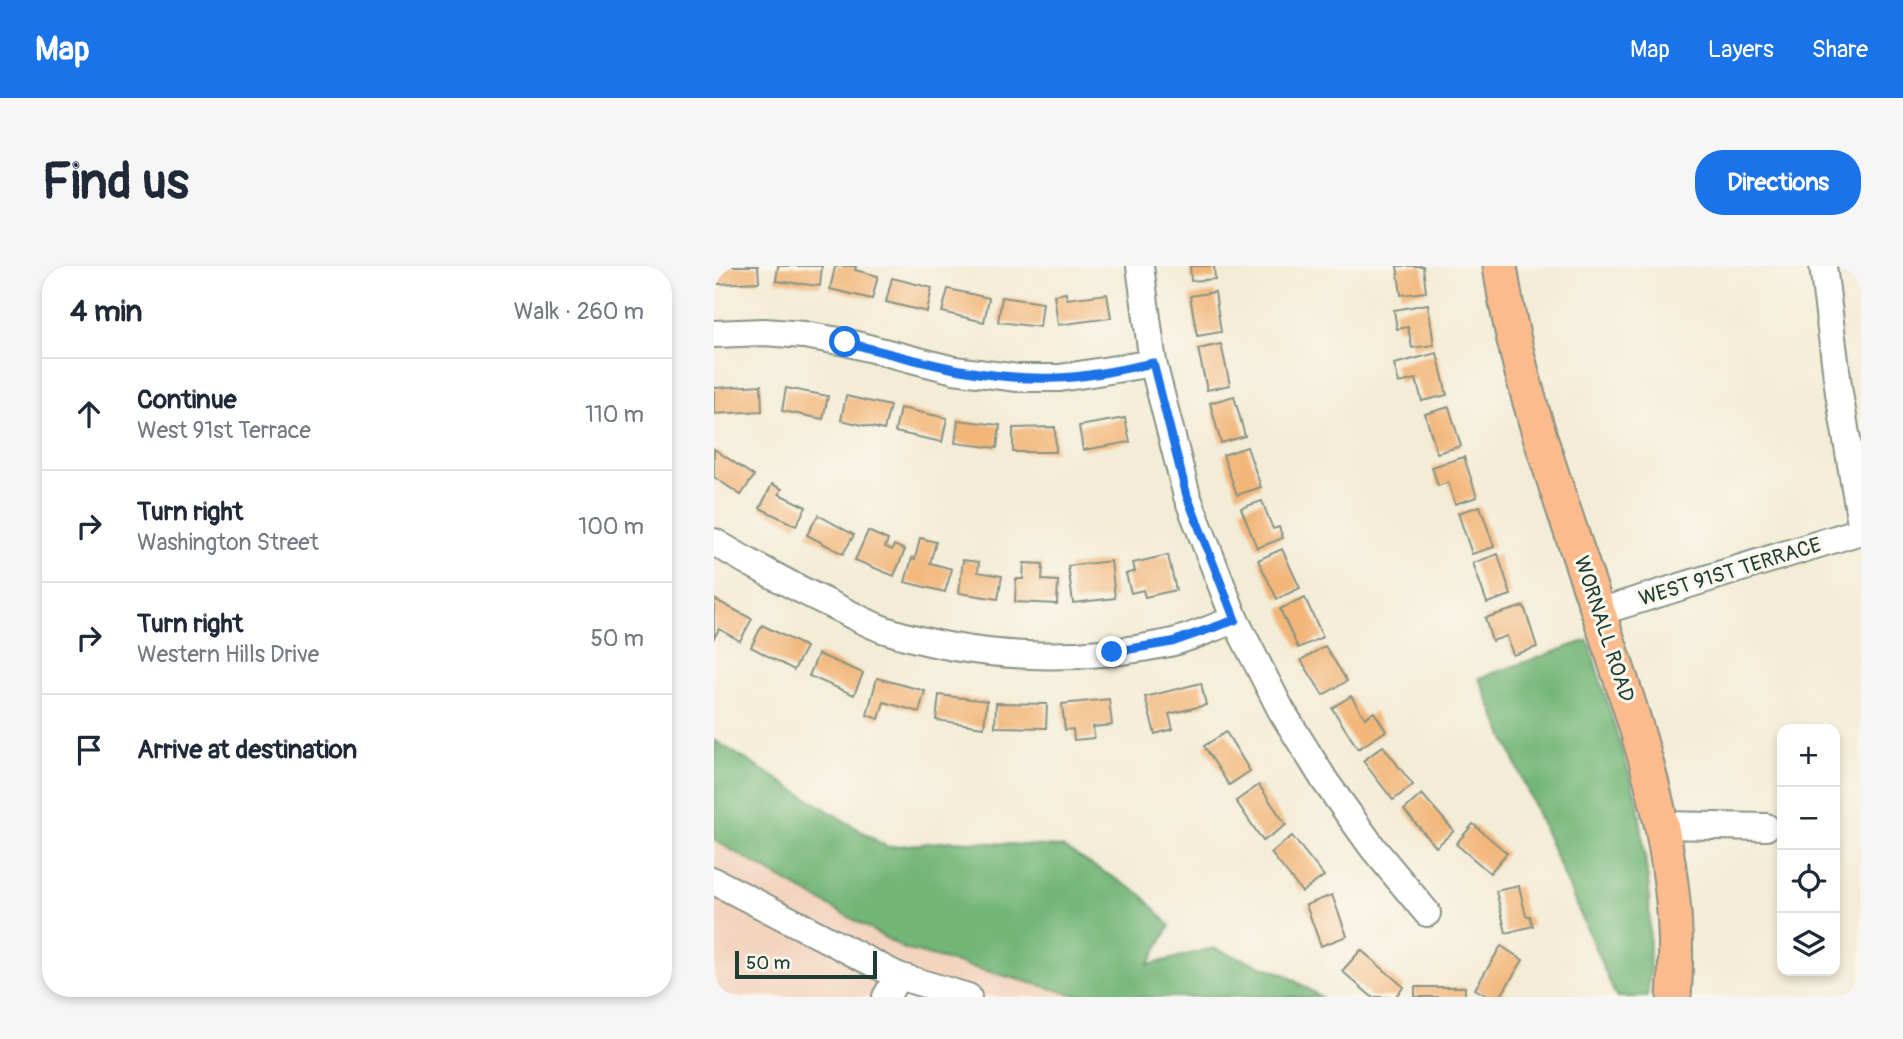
<!DOCTYPE html>
<html lang="en">
<head>
<meta charset="utf-8">
<style>
	:root { --surface:#fff; --page:#f6f6f7; --text:#1f2937; --muted:#747a83; --line:#e0e1e3; --accent:#1a73e8 }
	body { margin:0; font-family:Pangolin,sans-serif; background:var(--page); color:var(--text) }
	.controls { position:absolute; right:21px; bottom:21px; display:grid; overflow:hidden; border-radius:14px; box-shadow:0 4px 10px #0003 }
	.controls button { width:63px; height:63px; display:grid; place-items:center; padding:0; border:0; border-bottom:2px solid var(--line); background:var(--surface); color:var(--text); font:35px sans-serif }
	.scale { position:absolute; left:21px; bottom:18px; width:142px; box-sizing:border-box; padding-left:7px; border:4px solid #1f3d34; border-top:0; font-size:19px; line-height:24px; white-space:nowrap; color:#1f3d34; -webkit-text-stroke:5px #fbf7ec; paint-order:stroke }
	.stop { position:absolute; width:21px; height:21px; margin:-16px; border:5px solid #1a73e8; border-radius:50%; background:#fff }
	.stop.end { background:#1a73e8; border-color:#fff; box-shadow:0 2px 7px #0008 }
	.list { margin:0; padding:0; list-style:none }
	h2 { display:flex; justify-content:space-between; align-items:center; height:91px; margin:0; padding:0 28px; font-size:30px }
	h2 small { font-size:23px; font-weight:400; color:var(--muted) }
	.list li { display:grid; grid-template-columns:46px 1fr auto; gap:21px; align-items:center; box-sizing:border-box; height:112px; padding:0 28px; border-top:2px solid var(--line) }
	.list b { display:block; font-size:26px; white-space:nowrap }
	.list p { margin:0; font-size:23px; white-space:nowrap; color:var(--muted) }
	.list em { font-size:23px; font-style:normal; color:var(--muted) }
	.icon { flex:none; width:38px; height:38px; fill:none; stroke:currentColor; stroke-width:2; stroke-linecap:round; stroke-linejoin:round }
	.map { position:relative; flex:none; width:1147px; height:731px; overflow:hidden; border-radius:28px }
	header { display:flex; align-items:center; gap:42px; box-sizing:border-box; height:98px; padding:0 35px; background:var(--accent); color:#fff }
	header strong { font-size:33px }
	nav { display:flex; gap:38px; margin-inline-start:auto; font-size:24px }
	.intro { display:flex; align-items:center; justify-content:space-between; box-sizing:border-box; height:168px; padding:0 42px }
	h1 { margin:0; font-size:49px }
	.button { padding:18px 32px; border-radius:28px; background:var(--accent); color:#fff; font-size:24px; font-weight:700 }
	main { display:flex; gap:42px; padding:0 42px }
	aside { flex:1; background:var(--surface); border-radius:28px; box-shadow:0 4px 10px #0003 }
	.map>svg:first-child { display:block }
	.built { fill:#f3d4bf }
	.forest { fill:#73b678; stroke:#497a56; stroke-width:2 }
	.building { fill:#f2b679 }
	.lines { fill:none; stroke-linecap:round; stroke-linejoin:round }
	.minor-casing { stroke:#899485; stroke-width:30 }
	.major-casing { stroke:#899485; stroke-width:37 }
	.minor { stroke:#fff; stroke-width:26 }
	.major { stroke:#fbbb8d; stroke-width:33 }
	.route { stroke:#1a73e8; stroke-width:9 }
	.labels { text-anchor:middle; dominant-baseline:central; stroke-width:6; stroke-linejoin:round; paint-order:stroke }
	.street-label { font-size:21px; fill:#1f3d34; stroke:#fbf7ec }
</style>
</head>
<body>
<header>
<strong>Map</strong>
<nav><a>Map</a><a>Layers</a><a>Share</a></nav>
</header>
<div class="intro"><h1>Find us</h1><a class="button">Directions</a></div>
<main>
<aside>
<h2>4 min<small>Walk · 260 m</small></h2>
<ul class="list">
<li><svg class="icon" aria-label="ahead" viewBox="0 0 24 24"><path d="M12 20V5M6 11l6-6 6 6"/></svg><div><b>Continue</b><p>West 91st Terrace</p></div><em>110 m</em></li>
<li><svg class="icon" aria-label="right" viewBox="0 0 24 24"><path d="M7 20v-9h11M14 6l5 5-5 5"/></svg><div><b>Turn right</b><p>Washington Street</p></div><em>100 m</em></li>
<li><svg class="icon" aria-label="right" viewBox="0 0 24 24"><path d="M7 20v-9h11M14 6l5 5-5 5"/></svg><div><b>Turn right</b><p>Western Hills Drive</p></div><em>50 m</em></li>
<li><svg class="icon" aria-label="arrive" viewBox="0 0 24 24"><path d="M6 21V4h12l-3 4 3 4H6"/></svg><div><b>Arrive at destination</b></div></li>
</ul>
</aside>
<div class="map">
<svg width="1147" height="731" viewBox="0 0 1147 731">
	<rect width="100%" height="100%" fill="#fbf7ec"/>
	<filter id="ink" filterUnits="userSpaceOnUse"><feTurbulence type="fractalNoise" baseFrequency=".0143" numOctaves="2"/><feDisplacementMap in="SourceGraphic" scale="14" xChannelSelector="R" yChannelSelector="G"/><feConvolveMatrix kernelMatrix="1 2 1 2 8 2 1 2 1" color-interpolation-filters="sRGB"/></filter>
	<filter id="wash" filterUnits="userSpaceOnUse"><feTurbulence type="fractalNoise" baseFrequency=".00686" numOctaves="4" result="noise"/><feDisplacementMap in="SourceGraphic" scale="28" xChannelSelector="R" yChannelSelector="G"/><feGaussianBlur stdDeviation="1.57" result="paint"/><feColorMatrix in="noise" values="0 0 0 0 0 0 0 0 0 0 0 0 0 0 0 0 0 1.4 0 .05"/><feComposite in="paint" operator="in"/></filter>
	<g filter="url(#wash)">
		<rect width="100%" height="100%" fill="#f3ecd6"/>
		<polygon class="built" points="0,574 191,683 369,731 0,731"/>
		<g class="forest">
			<polygon points="874,374 924,536 935,623 936,705 933,731 902,731 765,412"/>
			<polygon points="0,474 173,581 239,575 348,581 427,628 456,660 434,699 499,682 570,708 607,731 369,731 191,683 0,574"/>
		</g>
		<g id="blocks">
			<g class="building">
				<polygon points="2,0 44,0 45,16 3,18"/>
				<polygon points="64,0 108,0 106,20 62,15"/>
				<polygon points="126,0 142,0 141,4 164,10 158,33 116,23 121,1"/>
				<polygon points="476,0 500,0 501,13 477,15"/>
				<polygon points="683,0 709,0 712,26 687,29"/>
				<polygon points="178,12 218,22 213,46 172,36"/>
				<polygon points="234,23 275,32 270,56 228,46"/>
				<polygon points="501,26 507,66 483,70 476,30"/>
				<polygon points="352,27 353,33 393,28 397,52 344,59 340,29"/>
				<polygon points="288,31 329,37 326,61 284,56"/>
				<polygon points="714,38 720,79 698,82 694,61 683,63 680,44"/>
				<polygon points="507,78 516,119 493,124 484,83"/>
				<polygon points="723,87 733,129 708,135 702,113 685,117 680,98"/>
				<polygon points="47,119 48,145 0,148 0,122"/>
				<polygon points="72,122 114,130 109,153 68,145"/>
				<polygon points="132,130 176,140 170,164 127,154"/>
				<polygon points="520,130 531,170 507,177 496,137"/>
				<polygon points="735,141 747,180 723,187 711,148"/>
				<polygon points="186,142 233,152 228,176 181,166"/>
				<polygon points="411,152 416,176 369,184 365,160"/>
				<polygon points="244,154 286,159 283,182 241,177"/>
				<polygon points="341,161 342,186 299,186 299,162"/>
				<polygon points="533,181 547,221 523,229 509,189"/>
				<polygon points="0,183 40,210 27,229 0,211"/>
				<polygon points="750,191 763,231 741,238 734,216 724,220 718,201"/>
				<polygon points="58,218 68,223 65,228 92,241 82,260 46,242"/>
				<polygon points="548,235 559,263 565,261 569,272 543,282 527,242"/>
				<polygon points="766,240 780,281 758,288 744,247"/>
				<polygon points="104,249 140,269 129,288 93,269"/>
				<polygon points="154,265 174,274 171,281 178,284 180,279 191,284 180,310 141,294"/>
				<polygon points="206,272 222,276 216,297 238,303 231,326 191,316 198,292 201,293"/>
				<polygon points="568,283 586,322 563,333 544,294"/>
				<polygon points="784,288 797,329 773,337 759,297"/>
				<polygon points="454,289 462,324 431,331 429,324 417,327 412,308 421,305 419,297"/>
				<polygon points="249,294 265,296 264,306 288,310 284,333 245,327"/>
				<polygon points="397,295 401,332 359,337 354,300"/>
				<polygon points="310,297 329,298 328,314 344,315 343,338 301,336 302,313 309,313"/>
				<polygon points="591,332 609,371 584,382 566,343"/>
				<polygon points="0,333 38,353 26,375 5,363 0,372"/>
				<polygon points="810,340 823,381 799,389 793,370 778,375 771,352"/>
				<polygon points="48,359 92,381 80,404 37,381"/>
				<polygon points="611,380 633,415 609,429 587,394"/>
				<polygon points="104,388 149,407 140,429 95,410"/>
				<polygon points="163,412 211,425 205,446 170,436 165,453 153,449"/>
				<polygon points="487,417 492,439 455,448 459,463 441,468 431,431"/>
				<polygon points="225,429 273,435 270,461 222,454"/>
				<polygon points="637,430 651,452 660,446 672,465 644,483 618,442"/>
				<polygon points="395,433 398,459 379,461 380,472 360,474 359,463 351,464 348,438"/>
				<polygon points="282,437 333,438 332,462 281,461"/>
				<polygon points="512,466 536,505 515,519 490,480"/>
				<polygon points="669,480 699,519 679,534 649,495"/>
				<polygon points="545,519 572,559 549,575 522,535"/>
				<polygon points="708,528 740,565 722,581 690,544"/>
				<polygon points="759,558 793,587 776,607 742,578"/>
				<polygon points="578,570 610,610 588,626 557,587"/>
				<polygon points="805,620 812,650 816,650 819,660 792,667 782,625"/>
				<polygon points="618,629 633,670 607,680 592,639"/>
				<polygon points="787,680 809,694 786,731 775,731 761,723"/>
				<polygon points="647,684 690,721 681,731 658,731 628,705"/>
				<rect x="701" y="721" width="50" height="10"/>
			</g>
		</g>
	</g>
	<g filter="url(#ink)">
		<use href="#blocks" fill-opacity="0" stroke="#899485" stroke-width="2"/>
		<g class="lines">
			<g class="minor-casing">
				<g id="minor">
					<polyline points="426,0 439,97 473,230 521,354 567,444 611,515 659,582 713,647"/>
					<polyline points="1109,0 1125,127 1147,257"/>
					<polyline points="0,68 50,66 90,69 131,76 240,104 304,112 346,112 439,97"/>
					<path d="M0,276C40,300 80,321 122,341C138,349 154,358 171,364C261,393 362,397 455,377C477,372 499,361 521,354"/>
					<polyline points="885,346 1147,265"/>
					<polyline points="948,559 1052,561"/>
					<polyline points="0,615 184,710 172,731"/>
					<polyline points="184,710 254,731"/>
				</g>
			</g>
			<g class="major-casing">
				<path id="major" d="M786,0C803,118 847,235 885,348C927,472 971,598 960,731"/>
			</g>
			<use href="#minor" class="minor"/>
			<use href="#major" class="major"/>
		</g>
	</g>
	<g class="lines" filter="url(#ink)">
		<path class="route" d="M131,76C201,94 270,115 343,112C375,111 408,103 439,97L473,230L521,354L458,376L398,386"/>
	</g>
	<g class="labels">
		<g class="street-label">
			<text transform="translate(1016 306) rotate(-17)">WEST 91ST TERRACE</text>
			<text transform="translate(890 363) rotate(72)">WORNALL ROAD</text>
		</g>
	</g>
</svg>
<div class="controls">
<button>+</button>
<button>−</button>
<button><svg class="icon" aria-label="locate" viewBox="0 0 24 24"><circle cx="12" cy="12" r="6"/><path d="M12 2v4M12 18v4M2 12h4M18 12h4"/></svg></button>
<button><svg class="icon" aria-label="layers" viewBox="0 0 24 24"><path d="M12 4l9 5-9 5-9-5zM3 14l9 5 9-5"/></svg></button>
</div>
<div class="scale">50 m</div>
<div class="stop" style="left:131px;top:76px"></div>
<div class="stop end" style="left:398px;top:386px"></div>
</div>
</main>
</body>
</html>
